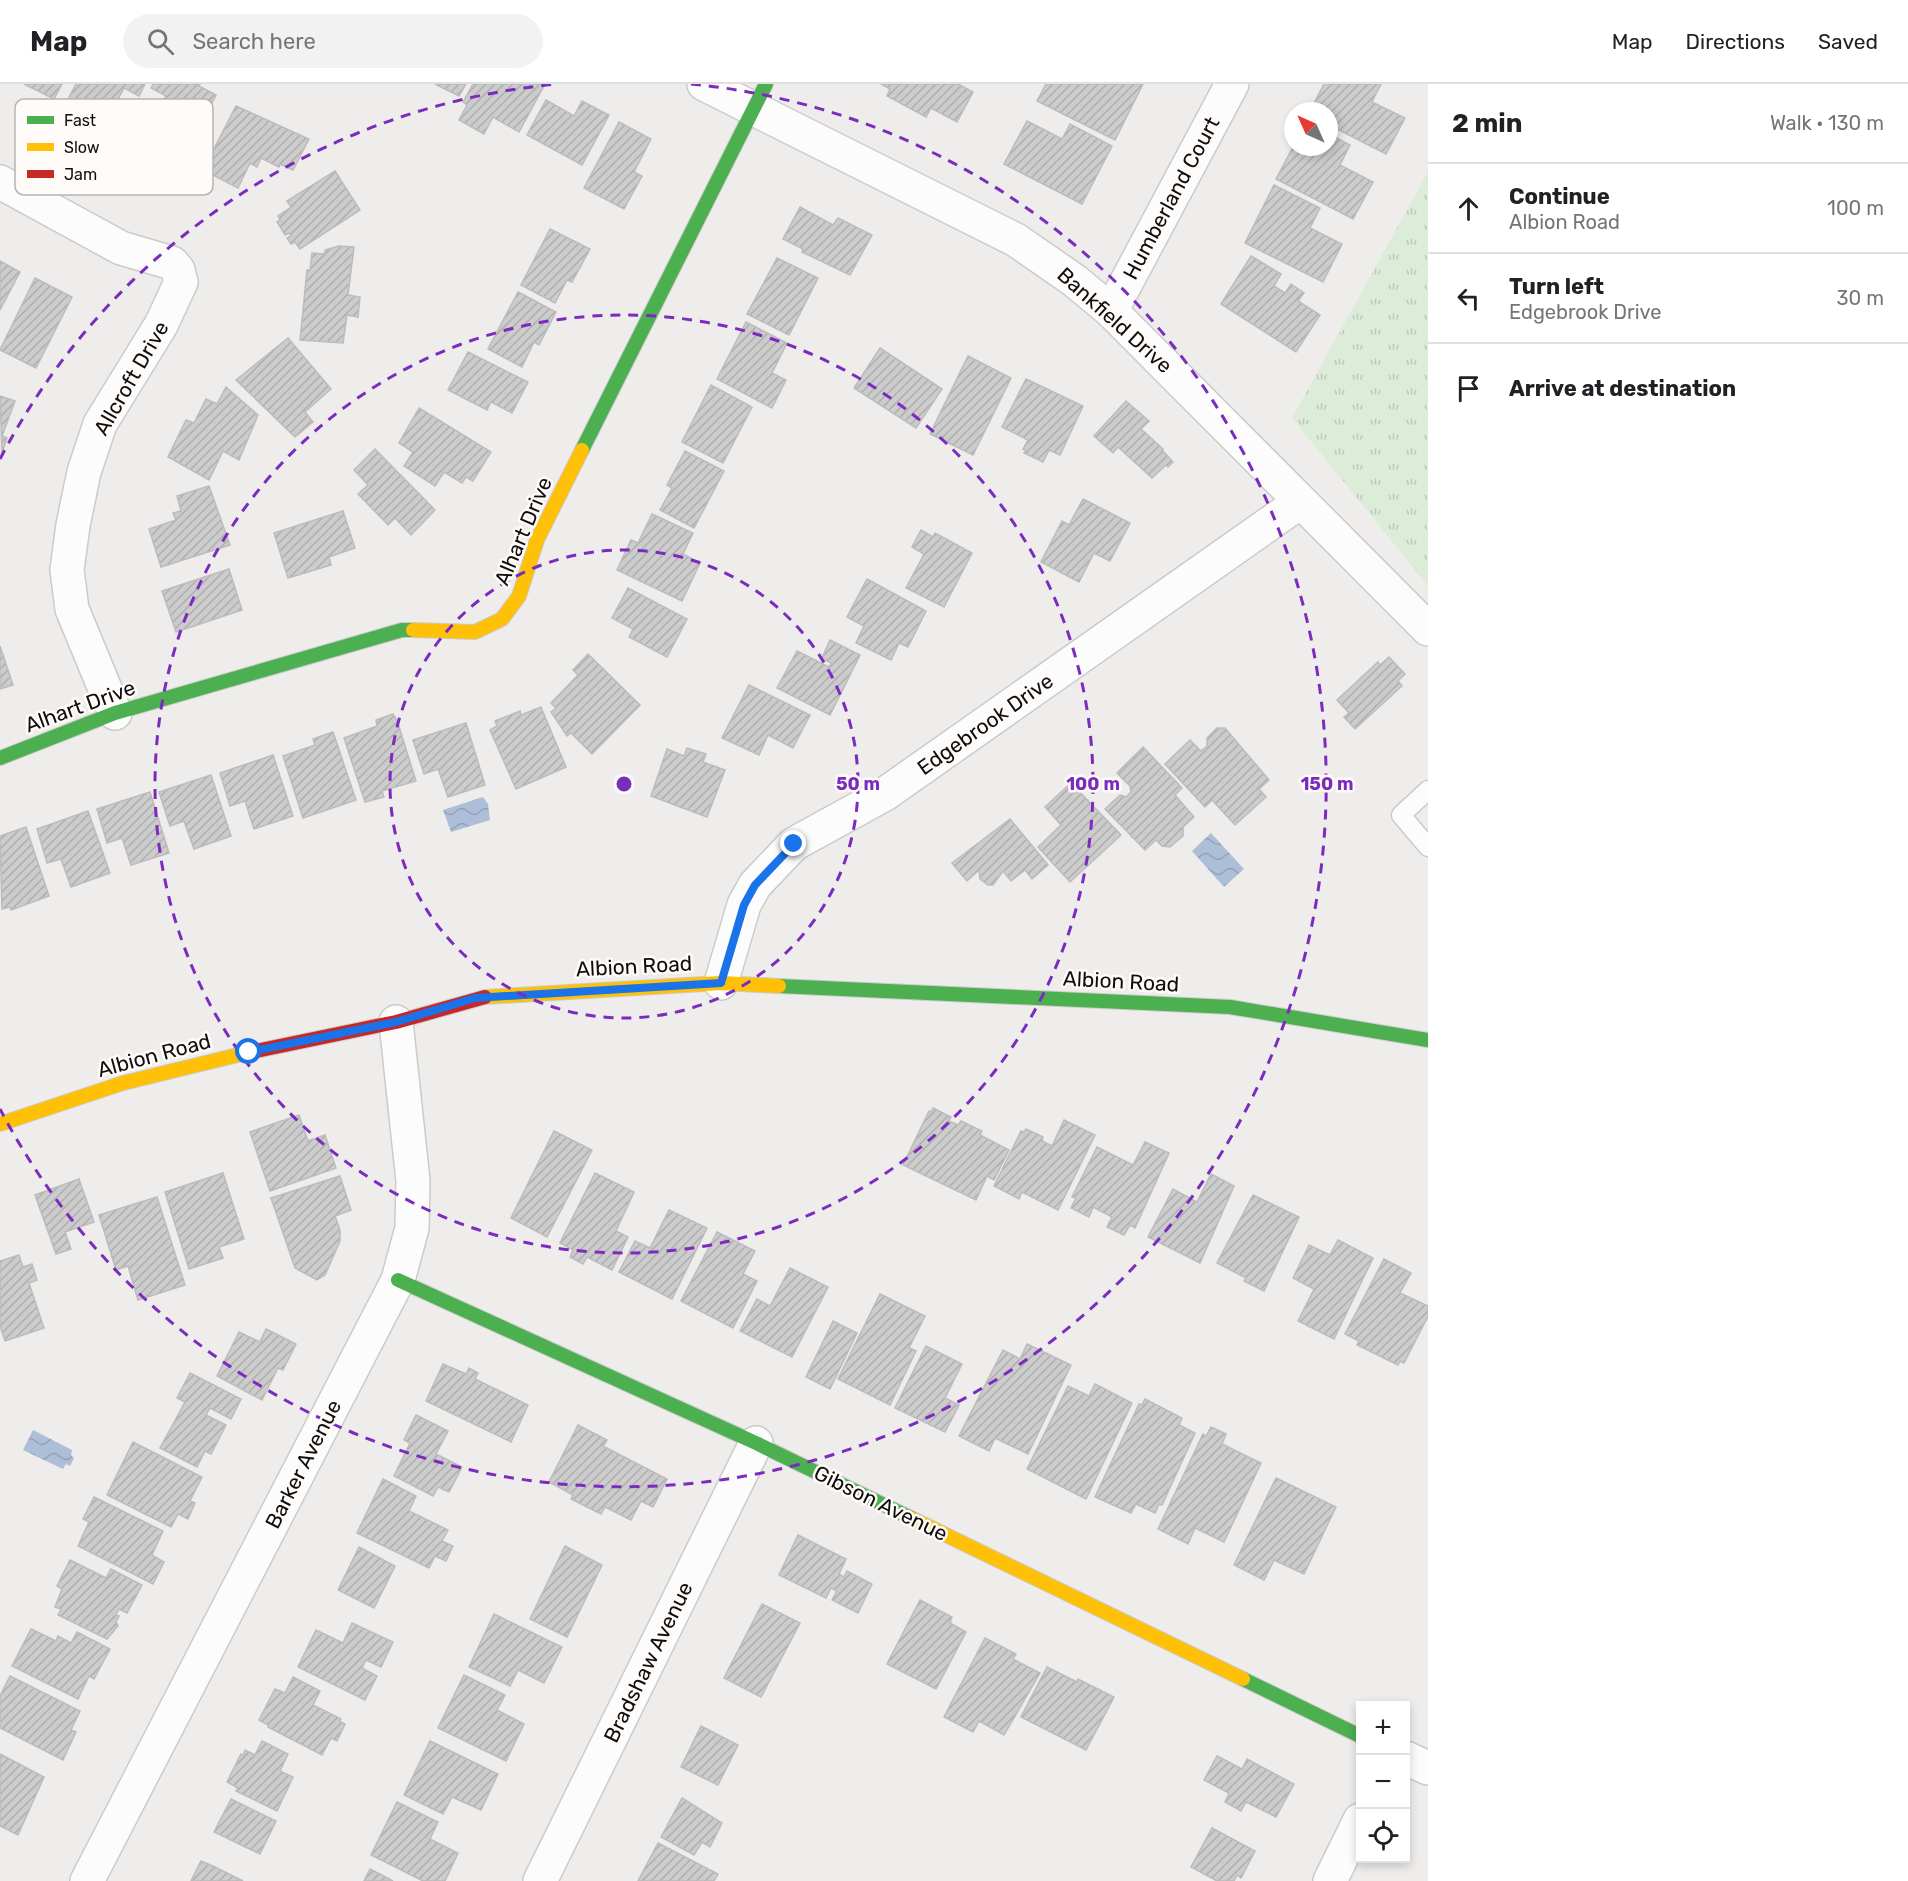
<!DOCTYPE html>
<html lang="en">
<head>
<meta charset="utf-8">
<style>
	:root { --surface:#fff; --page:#f2f2f2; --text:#202124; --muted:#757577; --line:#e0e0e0 }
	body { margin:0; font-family:Rubik,sans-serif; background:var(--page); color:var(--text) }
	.controls { position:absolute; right:18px; bottom:18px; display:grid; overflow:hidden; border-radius:0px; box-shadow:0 3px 9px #0003 }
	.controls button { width:54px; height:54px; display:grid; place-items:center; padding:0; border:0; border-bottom:2px solid var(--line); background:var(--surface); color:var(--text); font:30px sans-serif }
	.compass { position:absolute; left:1284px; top:18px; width:54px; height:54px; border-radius:50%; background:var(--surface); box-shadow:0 3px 9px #0003; rotate:315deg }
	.stop { position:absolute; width:18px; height:18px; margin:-14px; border:4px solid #1a73e8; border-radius:50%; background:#fff }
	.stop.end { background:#1a73e8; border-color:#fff; box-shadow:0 2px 6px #0008 }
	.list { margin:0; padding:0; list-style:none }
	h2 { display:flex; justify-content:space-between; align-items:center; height:78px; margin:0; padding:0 24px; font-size:26px }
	h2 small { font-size:20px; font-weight:400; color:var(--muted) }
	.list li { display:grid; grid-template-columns:39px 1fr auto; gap:18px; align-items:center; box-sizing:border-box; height:90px; padding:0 24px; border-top:2px solid var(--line) }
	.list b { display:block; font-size:22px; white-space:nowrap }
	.list p { margin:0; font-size:20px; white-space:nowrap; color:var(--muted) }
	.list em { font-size:20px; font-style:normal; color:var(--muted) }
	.icon { flex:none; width:33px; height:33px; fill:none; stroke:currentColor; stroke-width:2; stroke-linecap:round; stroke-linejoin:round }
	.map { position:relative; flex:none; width:1428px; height:1797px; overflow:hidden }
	header { display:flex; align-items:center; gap:36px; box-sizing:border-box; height:84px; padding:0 30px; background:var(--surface); border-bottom:2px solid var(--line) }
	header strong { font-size:28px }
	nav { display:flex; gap:33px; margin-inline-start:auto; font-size:21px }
	.search { width:420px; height:54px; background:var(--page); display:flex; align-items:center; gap:15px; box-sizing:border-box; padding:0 21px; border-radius:33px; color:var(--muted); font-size:22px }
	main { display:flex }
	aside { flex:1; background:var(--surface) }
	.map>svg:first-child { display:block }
	.grass { fill:url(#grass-tufts) }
	.water { fill:url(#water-waves) }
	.building { fill:url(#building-hatch); stroke:#bcbcbc; stroke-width:1.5 }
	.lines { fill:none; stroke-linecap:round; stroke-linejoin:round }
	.lane-casing { stroke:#cccbca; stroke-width:21 }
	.street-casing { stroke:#cccbca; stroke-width:36 }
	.fast-casing { stroke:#cccbca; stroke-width:16 }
	.slow-casing { stroke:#cccbca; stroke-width:16 }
	.jam-casing { stroke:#cccbca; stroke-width:16 }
	.lane { stroke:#fdfcfc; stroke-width:18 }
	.street { stroke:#fdfcfc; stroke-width:33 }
	.fast { stroke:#4caf50; stroke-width:14 }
	.slow { stroke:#ffc107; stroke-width:14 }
	.jam { stroke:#c62828; stroke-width:14 }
	.route { stroke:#1a73e8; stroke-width:8 }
	.ring { fill:none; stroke:#7b2cbf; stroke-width:3; stroke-dasharray:10 8 }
	.labels { text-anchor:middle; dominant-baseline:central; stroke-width:5; stroke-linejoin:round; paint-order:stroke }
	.street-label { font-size:21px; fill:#0f0e0e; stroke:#fefbf8 }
	.key { fill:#fefbf8; stroke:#b6b4b2; stroke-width:1.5 }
	.key-label { font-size:16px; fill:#0f0e0e }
	.centre { fill:#7b2cbf; stroke:#fefbf8; stroke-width:3 }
	.ring-label { font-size:18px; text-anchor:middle; font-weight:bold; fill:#7b2cbf; stroke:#fefbf8; stroke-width:5; stroke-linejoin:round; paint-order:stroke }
</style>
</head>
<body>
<header>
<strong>Map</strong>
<div class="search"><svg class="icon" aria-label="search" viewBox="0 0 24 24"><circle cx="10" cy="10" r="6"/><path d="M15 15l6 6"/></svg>Search here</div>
<nav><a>Map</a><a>Directions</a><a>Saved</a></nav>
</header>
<main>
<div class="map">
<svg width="1428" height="1797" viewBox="0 0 1428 1797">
	<defs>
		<pattern id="grass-tufts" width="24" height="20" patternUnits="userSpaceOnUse" patternTransform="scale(1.5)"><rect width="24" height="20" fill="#ddecd8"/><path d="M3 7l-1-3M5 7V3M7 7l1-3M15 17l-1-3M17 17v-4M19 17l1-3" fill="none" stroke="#bcc9b8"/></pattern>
		<pattern id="water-waves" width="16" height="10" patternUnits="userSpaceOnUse" patternTransform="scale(1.5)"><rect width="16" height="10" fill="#acbed8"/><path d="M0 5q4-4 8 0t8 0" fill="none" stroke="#93a2b8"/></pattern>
		<pattern id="building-hatch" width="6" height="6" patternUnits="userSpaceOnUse" patternTransform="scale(1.5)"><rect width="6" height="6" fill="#cdcccc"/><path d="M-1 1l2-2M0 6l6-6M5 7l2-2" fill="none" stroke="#afaeae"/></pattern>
	</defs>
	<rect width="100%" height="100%" fill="#efedec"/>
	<polygon class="grass" points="1428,88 1428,502 1292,334"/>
	<g class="water">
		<polygon points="483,713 488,720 490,736 451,748 443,726"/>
		<polygon points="1211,749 1244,785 1224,803 1192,767"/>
		<polygon points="33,1346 72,1366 71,1371 74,1374 70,1382 66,1380 63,1385 23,1366"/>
	</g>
	<g class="building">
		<polygon points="24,0 62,0 54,15"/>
		<polygon points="76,0 145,0 139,12 124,4 105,40 66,19"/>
		<polygon points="153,0 200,0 199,2 216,11 202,38 209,42 198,62 192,59 184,74 145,53 166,12 151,4"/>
		<polygon points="435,0 466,0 459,12"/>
		<polygon points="473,0 545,0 519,48 493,33 484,50 459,36 467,21 463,18"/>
		<polygon points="881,0 958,0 973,8 957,38 931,24 926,33 887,12 890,5"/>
		<polygon points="1046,0 1143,0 1115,56 1037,17"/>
		<polygon points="1324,0 1381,0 1372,18 1405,34 1386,70 1329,41 1329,27 1310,27"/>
		<polygon points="546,16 574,32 582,17 609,31 582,81 527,51"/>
		<polygon points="236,22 309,55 293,86 280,80 279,83 261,74 257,83 250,79 238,104 203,86"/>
		<polygon points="1027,37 1062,55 1070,40 1112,62 1082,120 1004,80"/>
		<polygon points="619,38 651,55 634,88 642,92 624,125 584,104"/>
		<polygon points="1329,50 1350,61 1340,81 1373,98 1353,135 1276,95 1293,63 1329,63"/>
		<polygon points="335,87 360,126 300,165 295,158 291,160 287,154 291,152 289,149 285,151 277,138 280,136 278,132 291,123 287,117"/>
		<polygon points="1274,101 1320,124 1310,144 1342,160 1323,198 1245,159"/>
		<polygon points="800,123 833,141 838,134 872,151 850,191 802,168 803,165 783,155"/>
		<polygon points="550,145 590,165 572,198 567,196 555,219 521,201"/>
		<polygon points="339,162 354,163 348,211 360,213 358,233 347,231 343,259 300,256 307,186 310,186 312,169 325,170 325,166"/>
		<polygon points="1251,172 1281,190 1274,202 1285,209 1291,200 1304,209 1298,217 1320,231 1296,268 1221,220"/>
		<polygon points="777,174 818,194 789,251 747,230"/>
		<polygon points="0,177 20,188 0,226"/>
		<polygon points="35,194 72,213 36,284 0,266"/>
		<polygon points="518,208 556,228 539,261 534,258 522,283 488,265"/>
		<polygon points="746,238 787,259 772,289 786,296 772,324 717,295"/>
		<polygon points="288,254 331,305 305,328 313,338 295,353 236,296"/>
		<polygon points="880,264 942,305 916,344 854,304"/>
		<polygon points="468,268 528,298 512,329 491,318 487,326 448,306"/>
		<polygon points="968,272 1011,294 973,371 930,350"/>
		<polygon points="1026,295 1083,322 1060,371 1049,366 1043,378 1024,369 1026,366 1023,365 1028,356 1002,343"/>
		<polygon points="711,301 752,323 723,379 682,358"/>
		<polygon points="226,303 258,331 239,376 223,367 209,396 168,373 186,336 194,339 206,315 217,320"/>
		<polygon points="0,312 15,317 2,352 7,354 2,369"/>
		<polygon points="1126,317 1149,337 1141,345 1163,365 1162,366 1173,378 1168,383 1166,381 1152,394 1118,363 1113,369 1094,352"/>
		<polygon points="419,324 491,368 473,397 466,393 462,399 444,388 435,402 404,382 413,368 399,359"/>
		<polygon points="375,365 435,426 411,451 395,434 388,441 358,410 368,401 354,386"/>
		<polygon points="685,367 724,387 694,444 660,426 672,404 667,401"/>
		<polygon points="209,402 230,461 161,483 149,445 176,436 173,429 181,427 177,412"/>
		<polygon points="1083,415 1130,439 1110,477 1094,469 1079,498 1041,478 1062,437 1069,441"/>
		<polygon points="343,427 355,464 329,473 331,481 288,494 274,449"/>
		<polygon points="652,430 693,449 683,470 700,479 682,517 617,486 631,456 638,459"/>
		<polygon points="921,446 933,453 935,449 972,469 944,523 906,504 924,470 912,463"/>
		<polygon points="229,485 242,526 176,548 162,507"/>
		<polygon points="867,495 926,527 908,563 899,559 891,576 856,559 864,542 847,533"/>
		<polygon points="628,504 687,535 667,573 629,553 633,545 612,534"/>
		<polygon points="830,556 860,571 830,631 777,604 797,567 829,583 831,579 822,574"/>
		<polygon points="0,562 13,601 0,605"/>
		<polygon points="588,570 640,621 592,670 571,649 567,652 551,628 556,624 551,619 578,591 573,586"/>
		<polygon points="1389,573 1405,590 1398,597 1402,602 1355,645 1344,633 1349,629 1337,616 1378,578 1380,581"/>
		<polygon points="749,601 810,631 793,664 768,651 759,671 722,654"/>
		<polygon points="541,623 566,683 516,705 490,646 497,642 495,637 520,627 521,631"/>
		<polygon points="393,630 397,636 416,697 382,707 384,713 365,718 344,654 377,642 376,636"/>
		<polygon points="466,639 485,701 448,713 438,685 424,690 413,656"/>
		<polygon points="1217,644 1225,644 1269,696 1259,705 1266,713 1235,741 1212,716 1205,723 1165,680 1190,656 1201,667 1207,662 1207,654"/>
		<polygon points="333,648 356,716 303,734 283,672 315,661 313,655"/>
		<polygon points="1143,663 1182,704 1175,711 1194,733 1183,743 1183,752 1170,763 1162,762 1156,756 1145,766 1105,725 1120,711 1126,713 1131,708 1130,702 1117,689"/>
		<polygon points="687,664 706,670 703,678 725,686 707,733 651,712 667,665 684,672"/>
		<polygon points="273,671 293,732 254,745 245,717 230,722 220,689"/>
		<polygon points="211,691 231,752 194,765 184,737 170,742 159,708"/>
		<polygon points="1071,699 1121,751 1070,798 1038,763 1061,741 1045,723"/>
		<polygon points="150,708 169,769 131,781 122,754 107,759 97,725"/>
		<polygon points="88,727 110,789 71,803 61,775 47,779 37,745"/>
		<polygon points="1010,735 1048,781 1032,795 1025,786 1011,797 1003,787 993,801 988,801 980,795 979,786 967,797 952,779"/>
		<polygon points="26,743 49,812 11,826 10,823 2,825 0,752"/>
		<polygon points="933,1024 951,1033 949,1037 958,1041 961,1037 982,1047 980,1051 1009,1066 994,1096 987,1092 976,1116 903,1081 929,1027 931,1028"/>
		<polygon points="299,1031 308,1057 325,1051 336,1084 270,1107 250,1048"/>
		<polygon points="1064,1036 1095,1051 1058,1126 1022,1108 1019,1115 994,1102 1021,1047 1024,1048 1026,1045 1043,1053 1042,1057 1052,1062"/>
		<polygon points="554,1047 592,1066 547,1153 511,1134"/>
		<polygon points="1145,1058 1169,1069 1135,1144 1130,1141 1124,1151 1107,1143 1112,1133 1093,1123 1089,1133 1071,1124 1076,1114 1072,1113 1097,1063 1133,1081"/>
		<polygon points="223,1089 244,1155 219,1163 223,1174 189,1185 165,1108"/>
		<polygon points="595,1089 634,1108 616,1147 628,1153 612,1186 587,1173 583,1180 570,1173 573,1166 560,1159"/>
		<polygon points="1211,1090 1234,1102 1200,1179 1148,1153 1173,1105 1197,1118"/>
		<polygon points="340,1092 351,1126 335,1132 340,1146 340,1157 325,1191 317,1196 295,1184 271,1114"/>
		<polygon points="79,1095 94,1138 65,1148 71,1165 56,1170 35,1111"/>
		<polygon points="1253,1111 1299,1133 1264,1207 1244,1197 1246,1194 1217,1179"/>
		<polygon points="157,1113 185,1201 138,1216 128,1182 116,1186 99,1131"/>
		<polygon points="669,1126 707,1144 672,1215 619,1188 635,1157 650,1164"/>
		<polygon points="717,1148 755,1167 743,1190 757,1197 733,1244 681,1217"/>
		<polygon points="1338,1156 1373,1174 1334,1255 1298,1237 1314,1205 1293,1194 1309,1161 1330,1171"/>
		<polygon points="19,1171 23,1183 32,1180 37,1196 29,1199 44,1244 5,1257 0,1242 0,1177"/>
		<polygon points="1384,1175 1411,1189 1400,1209 1428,1222 1428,1232 1404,1279 1400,1277 1398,1281 1357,1261 1359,1257 1345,1250"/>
		<polygon points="790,1184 828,1203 792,1273 740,1247 757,1215 770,1222"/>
		<polygon points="880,1210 925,1232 909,1264 916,1267 890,1321 838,1295"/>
		<polygon points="833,1237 857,1249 830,1305 806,1293"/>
		<polygon points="266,1245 296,1260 283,1286 278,1284 262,1316 217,1292 239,1248 260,1258"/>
		<polygon points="1027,1260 1071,1281 1028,1370 995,1354 989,1367 959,1352 1003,1266 1020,1275"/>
		<polygon points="926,1262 962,1280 945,1314 959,1321 945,1348 895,1324"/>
		<polygon points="443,1280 466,1290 469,1284 478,1289 475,1295 528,1321 511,1358 426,1317"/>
		<polygon points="190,1289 241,1315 231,1335 210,1324 206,1331 226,1341 211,1370 205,1367 197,1383 160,1364 185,1318 177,1314"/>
		<polygon points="1095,1300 1132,1319 1086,1415 1027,1385 1068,1302 1089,1312"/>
		<polygon points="1145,1315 1182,1334 1179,1341 1195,1349 1162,1421 1159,1420 1155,1429 1136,1420 1131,1429 1095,1413 1139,1320 1142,1321"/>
		<polygon points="416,1331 448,1347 436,1370 462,1383 449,1408 438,1403 433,1412 394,1392 410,1359 404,1356"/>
		<polygon points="578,1341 607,1356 603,1362 667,1395 653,1423 641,1417 631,1436 605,1423 601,1430 571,1415 573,1411 549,1398"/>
		<polygon points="1211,1343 1226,1350 1222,1360 1261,1379 1224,1458 1195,1444 1188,1460 1158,1445 1203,1350 1206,1352"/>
		<polygon points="133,1358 202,1393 190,1417 195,1419 188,1435 178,1430 171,1443 107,1411"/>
		<polygon points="1276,1394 1336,1423 1304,1490 1274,1476 1264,1496 1234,1481"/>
		<polygon points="383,1395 416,1412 409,1427 448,1446 442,1457 453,1462 446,1477 435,1472 429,1484 357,1449"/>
		<polygon points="94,1413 163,1447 152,1471 164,1478 153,1500 78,1462 89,1438 83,1435"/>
		<polygon points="798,1451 846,1475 839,1490 844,1493 847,1487 872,1500 858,1529 832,1516 837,1507 831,1504 826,1514 779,1491"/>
		<polygon points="565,1462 602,1481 567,1553 530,1535"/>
		<polygon points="359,1463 395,1482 374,1524 338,1506"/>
		<polygon points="70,1476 106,1494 111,1485 142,1501 127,1529 119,1525 116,1531 119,1532 116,1538 118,1542 107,1555 58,1531 61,1525 55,1523 62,1505 57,1502"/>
		<polygon points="920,1516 952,1533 950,1539 966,1548 936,1605 887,1580"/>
		<polygon points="762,1520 800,1539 761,1613 724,1594"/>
		<polygon points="494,1530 562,1563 544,1599 518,1586 510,1602 469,1583"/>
		<polygon points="352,1539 393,1558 381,1583 366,1576 362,1584 377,1592 365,1616 298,1583 316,1546 343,1559"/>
		<polygon points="31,1545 56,1557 58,1552 71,1559 77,1548 110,1565 94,1595 89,1592 78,1615 12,1582"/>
		<polygon points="985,1554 1016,1570 1013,1575 1040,1589 1004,1651 979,1637 973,1648 944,1633"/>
		<polygon points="1047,1583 1077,1598 1078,1595 1114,1613 1086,1666 1021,1633"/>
		<polygon points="464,1591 505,1611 497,1626 524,1640 506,1677 438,1644"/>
		<polygon points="10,1592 80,1627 71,1646 76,1648 63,1676 0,1644 0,1612"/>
		<polygon points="293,1593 320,1607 313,1621 341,1635 339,1637 345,1640 337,1657 331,1654 322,1671 268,1643 268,1641 259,1636 275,1605 285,1609"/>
		<polygon points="701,1642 738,1661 718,1701 681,1683"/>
		<polygon points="262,1657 288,1670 280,1687 293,1693 277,1727 236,1707 238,1704 227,1698 241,1670 243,1672 245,1666 255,1671"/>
		<polygon points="430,1657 498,1690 481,1726 452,1713 443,1730 404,1711"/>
		<polygon points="0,1670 44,1693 18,1751 0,1742"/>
		<polygon points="1217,1672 1242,1685 1247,1675 1294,1700 1276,1733 1246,1718 1241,1727 1225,1718 1229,1709 1204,1696"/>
		<polygon points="682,1714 722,1739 710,1763 702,1758 694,1771 661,1753"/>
		<polygon points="231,1715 276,1737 260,1770 214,1748"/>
		<polygon points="397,1718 438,1738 430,1755 458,1769 445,1797 423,1797 371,1771"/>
		<polygon points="1212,1744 1255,1767 1241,1794 1237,1791 1234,1797 1217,1797 1191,1783"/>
		<polygon points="658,1759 718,1790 714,1797 638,1797"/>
		<polygon points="201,1777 215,1783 243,1797 191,1797"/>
		<polygon points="370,1785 393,1797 364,1797"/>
	</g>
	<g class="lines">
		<g class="lane-casing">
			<polyline id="lane" points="1428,706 1401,731 1428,763"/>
		</g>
		<g class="street-casing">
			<g id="street">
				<polyline points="704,0 1016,156 1075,197 1111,227 1428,545"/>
				<polyline points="0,98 121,164 172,179 178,186 181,198 161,241 100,340 84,388 73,441 67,486 72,525 115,629"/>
				<polyline points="1111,227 1232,0"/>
				<polyline points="721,899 744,821 755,801 794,760 885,710 1300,418"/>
				<polyline points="1406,1674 1428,1684"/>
				<polyline points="87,1797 398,1196 412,1144 413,1097 396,938"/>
				<polyline points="540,1797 756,1359"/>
				<polyline points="1330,1797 1360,1736"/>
			</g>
		</g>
		<g class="fast-casing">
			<g id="fast">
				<polyline points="582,366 766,0"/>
				<polyline points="0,674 115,629 402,546 413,546"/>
				<polyline points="779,902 1230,923 1428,956"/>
				<polyline points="398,1196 756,1359 913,1435"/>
				<polyline points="1243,1595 1360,1652"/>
			</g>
		</g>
		<g class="slow-casing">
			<g id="slow">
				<polyline points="413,546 475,548 502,535 519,512 537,456 582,366"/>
				<polyline points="485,913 721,899 779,902"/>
				<polyline points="0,1040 123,999 246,969"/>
				<polyline points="913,1435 1243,1595"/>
			</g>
		</g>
		<g class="jam-casing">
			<polyline id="jam" points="246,969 396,938 485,913"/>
		</g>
		<use href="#lane" class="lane"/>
		<use href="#street" class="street"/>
		<use href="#fast" class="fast"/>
		<use href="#slow" class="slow"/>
		<use href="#jam" class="jam"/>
	</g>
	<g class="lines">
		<polyline class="route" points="249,968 396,938 475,914 721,899 744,821 755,801 794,760"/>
	</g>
	<g class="ring">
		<circle cx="624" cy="700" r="234"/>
		<circle cx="624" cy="700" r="469"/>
		<path d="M0 375A703 703 0 0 1 557 0M691 0A703 703 0 1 1 0 1025"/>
	</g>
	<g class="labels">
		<g class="street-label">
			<text transform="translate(1171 114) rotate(-62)">Humberland Court</text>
			<text transform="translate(1115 236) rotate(42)">Bankfield Drive</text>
			<text transform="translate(131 294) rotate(-60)">Allcroft Drive</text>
			<text transform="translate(523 447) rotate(-67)">Alhart Drive</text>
			<text transform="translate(80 622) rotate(-20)">Alhart Drive</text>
			<text transform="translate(985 640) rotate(-35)">Edgebrook Drive</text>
			<text transform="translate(634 882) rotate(-3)">Albion Road</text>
			<text transform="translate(1121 897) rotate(3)">Albion Road</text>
			<text transform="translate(154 971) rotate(-15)">Albion Road</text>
			<text transform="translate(303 1380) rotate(-63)">Barker Avenue</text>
			<text transform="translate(881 1419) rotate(26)">Gibson Avenue</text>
			<text transform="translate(648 1578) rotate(-64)">Bradshaw Avenue</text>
		</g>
	</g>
	<rect x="15" y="15" width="198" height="96" rx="9" class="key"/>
	<rect x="27" y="32" width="27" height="8" fill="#4caf50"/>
	<rect x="27" y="59" width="27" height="8" fill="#ffc107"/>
	<rect x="27" y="86" width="27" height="8" fill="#c62828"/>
	<g class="key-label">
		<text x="64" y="42">Fast</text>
		<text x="64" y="69">Slow</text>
		<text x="64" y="96">Jam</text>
	</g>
	<circle cx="624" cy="700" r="9" class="centre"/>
	<g class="ring-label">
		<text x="858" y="706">50 m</text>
		<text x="1093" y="706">100 m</text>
		<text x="1327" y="706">150 m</text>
	</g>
</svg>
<div class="controls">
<button>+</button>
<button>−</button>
<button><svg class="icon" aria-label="locate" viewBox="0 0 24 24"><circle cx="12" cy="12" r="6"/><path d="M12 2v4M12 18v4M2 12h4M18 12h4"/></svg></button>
</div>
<svg class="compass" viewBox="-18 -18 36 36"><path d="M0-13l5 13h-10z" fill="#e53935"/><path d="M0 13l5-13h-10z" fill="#757577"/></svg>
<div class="stop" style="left:249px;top:968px"></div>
<div class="stop end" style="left:794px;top:760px"></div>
</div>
<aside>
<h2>2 min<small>Walk · 130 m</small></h2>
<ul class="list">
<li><svg class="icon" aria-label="ahead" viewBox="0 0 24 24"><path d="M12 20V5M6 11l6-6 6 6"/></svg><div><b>Continue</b><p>Albion Road</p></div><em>100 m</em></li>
<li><svg class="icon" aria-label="left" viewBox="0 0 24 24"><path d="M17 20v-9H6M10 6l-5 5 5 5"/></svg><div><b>Turn left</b><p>Edgebrook Drive</p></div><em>30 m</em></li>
<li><svg class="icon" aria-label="arrive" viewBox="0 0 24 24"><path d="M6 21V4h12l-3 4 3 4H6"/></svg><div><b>Arrive at destination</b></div></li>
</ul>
</aside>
</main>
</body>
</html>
